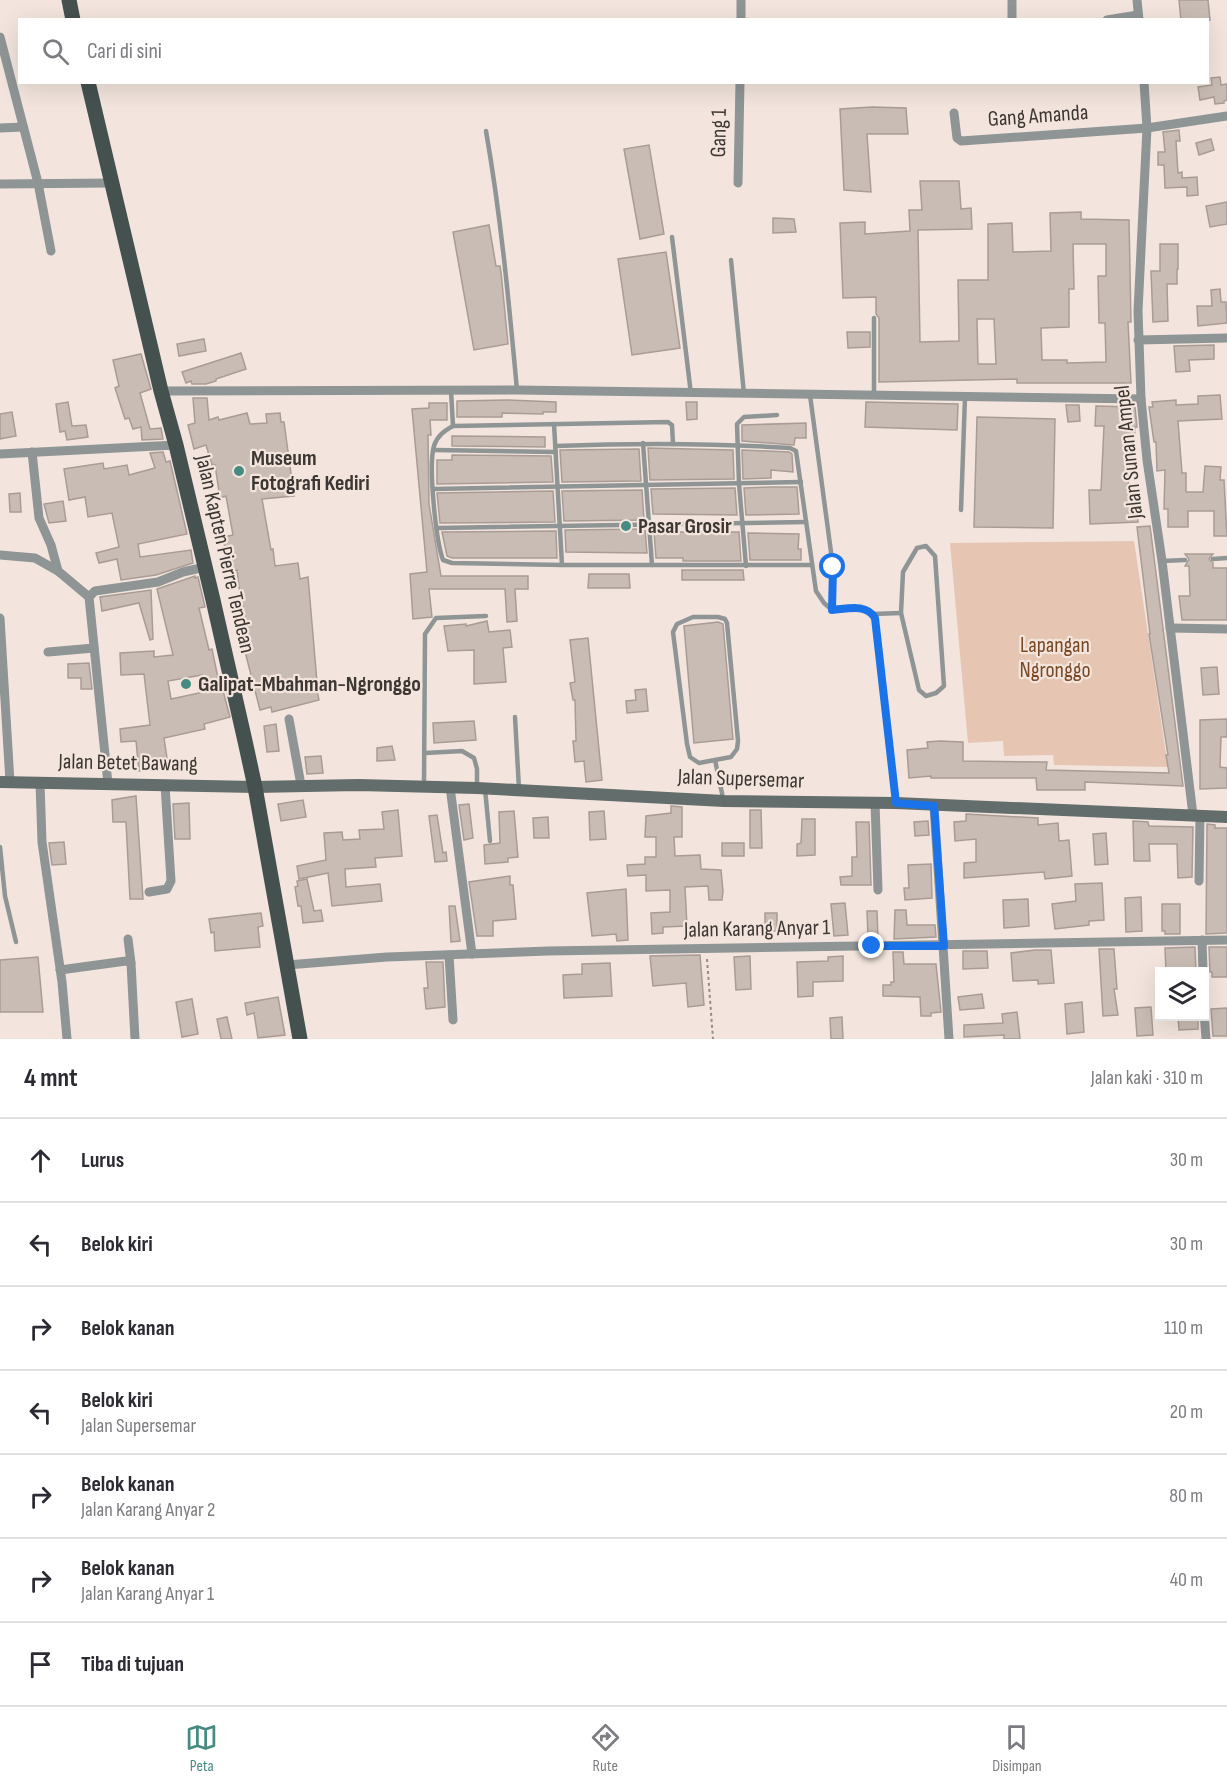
<!DOCTYPE html>
<html lang="id">
<head>
<meta charset="utf-8">
<style>
	:root { --surface:#fff; --page:#f2f2f3; --text:#2b2b33; --muted:#7c7c81; --line:#e1e1e2; --accent:#458b81 }
	body { margin:0; font-family:"Sofia Sans Condensed",sans-serif; background:var(--page); color:var(--text) }
	.controls { position:absolute; right:18px; bottom:18px; display:grid; overflow:hidden; border-radius:0px; box-shadow:0 6px 24px #0002 }
	.controls button { width:54px; height:54px; display:grid; place-items:center; padding:0; border:0; border-bottom:2px solid var(--line); background:var(--surface); color:var(--text); font:30px sans-serif }
	.stop { position:absolute; width:18px; height:18px; margin:-14px; border:4px solid #1a73e8; border-radius:50%; background:#fff }
	.stop.end { background:#1a73e8; border-color:#fff; box-shadow:0 2px 6px #0008 }
	.list { margin:0; padding:0; list-style:none }
	h2 { display:flex; justify-content:space-between; align-items:center; height:78px; margin:0; padding:0 24px; font-size:26px }
	h2 small { font-size:20px; font-weight:400; color:var(--muted) }
	.list li { display:grid; grid-template-columns:39px 1fr auto; gap:18px; align-items:center; box-sizing:border-box; height:84px; padding:0 24px; border-top:2px solid var(--line) }
	.list b { display:block; font-size:22px; white-space:nowrap }
	.list p { margin:0; font-size:20px; white-space:nowrap; color:var(--muted) }
	.list em { font-size:20px; font-style:normal; color:var(--muted) }
	.icon { flex:none; width:33px; height:33px; fill:none; stroke:currentColor; stroke-width:2; stroke-linecap:round; stroke-linejoin:round }
	.map { position:relative; flex:none; width:1227px; height:1039px; overflow:hidden }
	.search { position:absolute; background:var(--surface); box-shadow:0 6px 24px #0002; left:18px; right:18px; top:18px; height:66px; display:flex; align-items:center; gap:15px; box-sizing:border-box; padding:0 21px; border-radius:0px; color:var(--muted); font-size:22px }
	.sheet { height:666px; background:var(--surface) }
	nav { display:flex; justify-content:space-around; align-items:center; box-sizing:border-box; height:84px; border-top:2px solid var(--line); background:var(--surface); font-size:16px; color:var(--muted) }
	nav a { display:grid; justify-items:center; gap:3px }
	nav .on { color:var(--accent) }
	.map>svg:first-child { display:block }
	.green { fill:#e6c6b2 }
	.building { fill:#c9bcb4; stroke:#a99c95; stroke-width:1.5; fill-rule:evenodd }
	.lines { fill:none; stroke-linecap:round; stroke-linejoin:round }
	.path { stroke:#968c86; stroke-width:2; stroke-dasharray:3 3; stroke-linecap:butt }
	.lane { stroke:#8e9594; stroke-width:4.5 }
	.street { stroke:#8e9594; stroke-width:9 }
	.secondary { stroke:#636d6b; stroke-width:12 }
	.primary { stroke:#45514f; stroke-width:15 }
	.route { stroke:#1a73e8; stroke-width:8 }
	.poi-dot { fill:#458b81; stroke:#f3e5dd; stroke-width:2 }
	.labels { text-anchor:middle; dominant-baseline:central; stroke-width:4.5; stroke-linejoin:round; paint-order:stroke }
	.street-label { font-size:22px; fill:#3c3733; stroke:#f3e5dd }
	.poi-label { font-size:22px; font-weight:bold; fill:#3c3733; stroke:#f3e5dd; text-anchor:start }
	.park-label { font-size:22px; fill:#7a4824; stroke:#f3e5dd }
</style>
</head>
<body>
<div class="map">
<svg width="1227" height="1039" viewBox="0 0 1227 1039">
	<rect width="100%" height="100%" fill="#f3e5dd"/>
	<polygon class="green" points="1134,541 1168,767 1054,765 1053,755 1004,756 1003,741 968,743 950,543"/>
	<g class="building">
		<polygon points="1179,0 1208,0 1210,20 1181,20"/>
		<polygon points="1220,77 1221,85 1227,84 1227,100 1224,101 1224,103 1215,104 1214,97 1200,100 1198,87 1212,85 1211,78"/>
		<polygon points="872,107 906,108 908,134 867,134 871,192 844,190 840,109"/>
		<polygon points="1179,130 1180,141 1176,141 1178,173 1182,172 1182,178 1197,177 1198,195 1187,196 1187,187 1165,188 1164,165 1158,165 1158,152 1165,152 1163,132"/>
		<polygon points="1211,139 1214,150 1199,155 1196,143"/>
		<polygon points="649,145 664,234 640,239 624,149"/>
		<path d="M920,181H959L961,209L971,208L972,229L918,230L920,342L959,341L958,280H988V224L1012,223L1013,252L1051,251L1050,213L1081,212V219L1129,220L1131,322H1128L1131,383H1017V379L879,382V318L876,314V297L843,298L840,223L865,222V234L910,231L909,210H922ZM1073,244H1106V276H1098L1099,323H1105L1106,362L1067,363V360H1042L1041,328L1069,327V289H1074ZM977,319H994L996,364H978Z"/>
		<polygon points="1227,202 1227,224 1210,227 1206,206"/>
		<polygon points="773,218 794,219 796,232 773,233"/>
		<polygon points="489,225 496,266 500,266 501,272 508,344 474,350 453,232"/>
		<polygon points="1160,244 1178,244 1178,269 1177,269 1177,284 1167,284 1168,321 1153,322 1151,271 1160,271"/>
		<polygon points="666,252 680,348 632,355 618,259"/>
		<polygon points="1220,289 1221,302 1226,302 1227,323 1198,326 1197,306 1212,306 1211,290"/>
		<polygon points="847,332 870,332 870,347 848,348"/>
		<polygon points="204,339 206,351 179,356 177,344"/>
		<polygon points="1214,345 1214,359 1189,360 1190,371 1176,372 1174,346"/>
		<polygon points="241,353 246,369 216,379 216,381 206,384 192,384 191,381 186,383 182,372"/>
		<polygon points="141,354 151,389 140,393 150,429 161,428 163,439 142,440 141,427 133,429 129,418 125,419 115,388 119,386 113,360"/>
		<polygon points="1220,395 1222,419 1178,421 1182,473 1186,473 1186,492 1203,492 1205,466 1221,467 1220,480 1224,480 1227,536 1214,536 1214,511 1188,511 1188,527 1168,527 1168,509 1164,509 1165,470 1157,471 1156,442 1154,442 1149,407 1153,407 1152,402 1176,400 1176,405 1198,404 1198,396"/>
		<polygon points="193,398 207,398 209,420 218,417 219,420 247,413 250,424 267,423 266,414 280,413 281,422 284,422 294,496 262,499 271,550 273,549 275,566 298,563 300,579 308,577 317,682 315,682 319,700 272,712 271,707 260,710 239,628 241,628 237,608 243,607 239,588 237,570 229,572 223,537 233,535 226,496 220,498 215,465 212,465 206,445 194,449 188,425 195,423"/>
		<polygon points="507,400 556,402 556,412 543,412 543,414 502,413 502,417 457,417 457,401"/>
		<polygon points="68,402 72,426 86,425 88,437 67,440 65,431 60,432 56,404"/>
		<polygon points="686,402 697,402 697,419 687,420"/>
		<polygon points="866,402 958,404 957,430 865,427"/>
		<polygon points="429,403 447,403 447,420 430,420 431,435 428,435 429,504 441,576 528,576 528,589 515,589 517,621 507,622 505,589 429,589 432,617 413,619 410,574 427,572 412,409 429,408"/>
		<polygon points="1066,405 1079,405 1080,421 1068,422"/>
		<polygon points="1096,406 1135,407 1137,427 1135,427 1132,478 1128,478 1129,498 1136,497 1138,522 1090,524 1089,490 1101,490 1104,426 1095,426"/>
		<polygon points="12,412 16,436 0,439 0,414"/>
		<polygon points="977,417 1055,419 1053,528 974,527"/>
		<polygon points="806,423 806,438 795,438 794,445 742,441 742,425"/>
		<polygon points="452,436 545,437 545,447 452,446"/>
		<polygon points="648,448 733,450 734,479 650,480"/>
		<polygon points="639,449 641,481 562,482 560,450"/>
		<polygon points="742,450 789,452 792,454 793,472 771,470 771,478 743,479"/>
		<polygon points="163,452 166,462 170,461 187,534 138,544 140,557 191,550 193,563 156,575 121,580 117,559 99,563 96,553 119,547 112,513 88,517 85,497 69,500 64,469 103,463 104,469 127,465 129,475 155,468 150,453"/>
		<polygon points="452,455 551,456 553,482 437,484 437,460 452,460"/>
		<polygon points="771,487 797,487 799,514 746,515 744,488"/>
		<polygon points="735,488 737,515 653,514 651,489"/>
		<polygon points="642,490 644,520 564,521 562,491"/>
		<polygon points="553,491 555,522 440,523 437,493"/>
		<polygon points="20,493 21,512 10,512 9,494"/>
		<polygon points="63,501 66,521 49,523 44,504"/>
		<polygon points="1150,526 1183,786 1085,782 1085,790 1037,790 1036,778 931,778 931,776 909,778 907,750 928,748 927,742 940,741 963,742 963,761 1047,762 1046,770 1169,773 1166,755 1168,755 1149,634 1150,634 1137,527"/>
		<polygon points="645,529 647,553 566,552 565,530"/>
		<polygon points="556,531 557,558 452,558 447,556 442,532"/>
		<polygon points="654,532 739,532 741,561 683,561 683,558 656,558"/>
		<polygon points="748,533 799,534 798,549 801,549 801,560 750,560"/>
		<polygon points="1185,554 1213,554 1209,559 1213,563 1213,568 1227,568 1227,620 1182,620 1179,596 1190,596 1189,566 1185,566 1189,559"/>
		<polygon points="682,570 743,570 744,580 682,580"/>
		<polygon points="589,574 629,574 630,588 588,588"/>
		<path d="M195,576V578L198,577L205,607L199,608L209,650L212,649L219,683H221L230,717L204,724L205,729L164,738L167,758L151,760L152,770L139,771L136,741L121,742L120,729L150,725L144,674L121,675L120,653L154,651V657L173,655L157,589ZM202,675L204,692L171,699L168,681Z"/>
		<polygon points="151,590 153,639 150,640 139,603 102,611 100,597"/>
		<polygon points="487,621 489,632 510,630 512,647 503,648 506,682 474,684 474,650 448,651 444,626 466,624 466,626"/>
		<polygon points="718,622 723,624 733,739 694,743 684,626"/>
		<polygon points="588,638 602,780 586,782 584,761 575,762 573,741 576,741 575,700 573,700 570,683 575,682 570,640"/>
		<polygon points="89,663 92,689 81,689 81,678 68,678 68,664"/>
		<polygon points="1217,667 1219,694 1203,695 1201,668"/>
		<polygon points="646,689 648,711 627,713 626,701 636,700 635,690"/>
		<polygon points="1227,719 1227,737 1221,737 1220,767 1227,768 1227,788 1200,789 1200,720"/>
		<polygon points="474,721 476,740 434,743 433,723"/>
		<polygon points="276,724 279,751 267,752 264,726"/>
		<polygon points="392,746 395,760 377,761 377,748"/>
		<polygon points="321,756 323,773 307,774 305,757"/>
		<polygon points="136,796 143,899 130,899 126,822 113,822 112,800"/>
		<polygon points="303,800 306,817 281,821 278,804"/>
		<polygon points="189,803 190,839 175,839 173,804"/>
		<polygon points="469,804 473,838 464,840 459,805"/>
		<polygon points="671,806 682,807 682,837 674,837 675,856 700,855 701,869 721,870 723,891 722,900 709,900 708,886 685,887 687,926 663,927 663,933 652,934 651,913 670,912 670,890 646,891 646,875 628,876 627,865 645,864 645,857 656,857 656,837 645,837 646,816 671,813"/>
		<polygon points="398,810 402,856 375,858 376,867 345,869 346,887 380,884 382,901 332,906 328,873 299,879 297,866 326,860 324,833 342,832 343,840 360,839 359,830 384,829 382,812"/>
		<polygon points="750,810 761,810 762,848 750,848"/>
		<polygon points="514,811 518,857 508,858 508,862 485,864 484,845 500,843 499,812"/>
		<polygon points="604,811 606,839 590,840 589,812"/>
		<polygon points="966,814 1038,818 1038,825 1058,823 1059,841 1069,840 1072,876 1045,879 1044,872 964,878 964,863 976,862 976,839 955,841 954,822 966,821"/>
		<polygon points="437,815 443,853 446,852 447,861 435,862 429,816"/>
		<polygon points="548,817 549,838 534,838 533,818"/>
		<polygon points="802,819 815,819 815,855 797,856 797,844 801,843"/>
		<polygon points="928,821 929,835 915,836 914,822"/>
		<polygon points="1133,821 1148,822 1149,826 1193,827 1192,877 1178,878 1177,844 1149,844 1150,861 1134,861"/>
		<polygon points="856,822 869,822 871,885 841,885 840,877 852,876 852,857 857,857"/>
		<polygon points="1207,824 1215,825 1215,828 1227,828 1227,933 1206,934"/>
		<polygon points="1106,833 1108,864 1095,865 1093,834"/>
		<polygon points="64,842 66,864 52,865 49,843"/>
		<rect x="722" y="843" width="22" height="13"/>
		<polygon points="931,864 932,898 905,900 904,888 909,888 908,865"/>
		<polygon points="510,876 510,885 513,885 516,919 493,921 493,936 477,936 469,882"/>
		<polygon points="307,879 314,911 321,910 323,921 303,923 301,906 298,906 295,887 298,886 297,881"/>
		<polygon points="1102,883 1104,920 1089,921 1089,925 1055,929 1052,904 1076,901 1075,884"/>
		<polygon points="626,889 628,940 617,941 616,934 592,936 587,893"/>
		<polygon points="1141,897 1142,931 1126,932 1125,898"/>
		<polygon points="1028,899 1029,926 1004,928 1003,900"/>
		<polygon points="845,903 848,935 834,936 831,904"/>
		<polygon points="1162,904 1180,904 1180,934 1165,934 1165,931 1162,931"/>
		<polygon points="449,906 455,906 460,941 451,942"/>
		<polygon points="895,910 906,910 907,925 935,925 936,937 894,939"/>
		<polygon points="867,911 877,911 878,938 868,937"/>
		<polygon points="261,913 263,926 258,927 260,947 215,951 214,932 211,933 209,919"/>
		<rect x="765" y="913" width="12" height="18"/>
		<polygon points="1195,947 1196,972 1166,972 1165,948"/>
		<polygon points="1209,947 1227,947 1227,977 1212,977 1212,972 1210,972"/>
		<polygon points="1099,949 1114,949 1117,989 1114,989 1118,1015 1103,1016"/>
		<polygon points="1035,950 1051,950 1054,983 1038,984 1038,980 1013,981 1011,953"/>
		<polygon points="963,951 987,951 988,968 963,969"/>
		<polygon points="893,952 903,952 904,964 936,964 941,1012 931,1013 931,1016 921,1016 920,997 883,996 883,985 891,985 891,982 894,982"/>
		<polygon points="700,955 704,1005 688,1007 686,983 653,986 650,956"/>
		<polygon points="750,956 751,989 736,990 734,957"/>
		<polygon points="843,956 843,981 813,982 813,996 798,997 797,962 828,961 828,957"/>
		<polygon points="38,957 43,1012 0,1012 0,960"/>
		<polygon points="426,962 443,962 445,1007 426,1009 424,988 428,988"/>
		<polygon points="610,963 612,996 564,998 563,975 582,974 582,964"/>
		<polygon points="982,994 984,1008 960,1010 958,997"/>
		<polygon points="278,997 285,1035 258,1038 254,1013 247,1015 245,1003"/>
		<polygon points="192,999 198,1034 182,1037 176,1002"/>
		<polygon points="1082,1002 1084,1032 1067,1034 1065,1004"/>
		<polygon points="1151,1007 1153,1035 1137,1036 1135,1008"/>
		<polygon points="1227,1008 1227,1036 1213,1036 1211,1009"/>
		<polygon points="1017,1012 1020,1039 1004,1039 1004,1035 964,1037 964,1025 1003,1023 1002,1014"/>
		<polygon points="227,1017 232,1039 221,1039 217,1019"/>
		<polygon points="842,1017 843,1039 831,1039 830,1018"/>
		<polygon points="1178,1017 1198,1017 1198,1029 1179,1030"/>
	</g>
	<g class="lines">
		<polyline class="path" points="707,959 713,1039"/>
		<g class="lane">
			<path d="M486,131C501,217 509,303 517,390"/>
			<polyline points="672,237 691,394"/>
			<polyline points="731,260 744,394"/>
			<polyline points="874,318 874,395"/>
			<polyline points="451,391 453,426"/>
			<path d="M810,395L833,567L832,610C847,609 866,603 875,618L895,801"/>
			<polyline points="554,424 562,565"/>
			<polyline points="643,443 652,565"/>
			<path d="M673,444L672,425L668,422L453,426C444,431 437,436 434,446C428,466 436,541 443,560L452,563L562,565H812"/>
			<path d="M555,446C634,443 712,443 790,448L796,451L816,591L824,603L832,610"/>
			<polyline points="434,450 556,452"/>
			<polyline points="434,489 801,482"/>
			<polyline points="961,510 965,397"/>
			<polyline points="438,528 806,522"/>
			<polygon points="926,546 935,556 944,686 936,693 926,696 919,690 901,613 903,572 917,548"/>
			<polyline points="1213,559 1227,558"/>
			<polyline points="1162,561 1185,560"/>
			<polyline points="746,566 739,484 737,424 744,417 777,415"/>
			<polyline points="872,614 901,613"/>
			<polygon points="693,617 718,617 725,619 727,623 738,741 737,749 731,757 699,763 690,757 687,744 673,632 677,624"/>
			<polyline points="515,717 519,789"/>
			<polyline points="425,753 462,751 474,758 477,769 477,787"/>
			<polyline points="715,760 723,798"/>
			<polyline points="424,784 425,634 436,618 486,616"/>
			<polyline points="485,789 490,841"/>
			<polyline points="0,847 5,896 16,942"/>
		</g>
		<g class="street">
			<polyline points="1137,0 1139,20"/>
			<polyline points="741,20 741,0"/>
			<polyline points="1012,20 1012,0"/>
			<polyline points="1107,20 1138,15"/>
			<polyline points="0,37 38,183 51,251"/>
			<polyline points="1144,82 1147,128 1138,311 1141,399 1147,460 1162,561 1193,815"/>
			<polyline points="954,113 957,138 961,141 1147,128 1227,116"/>
			<polyline points="0,128 23,127"/>
			<polyline points="738,183 740,82"/>
			<polyline points="0,184 112,183"/>
			<polyline points="1138,340 1227,338"/>
			<polyline points="161,391 517,390 1141,399"/>
			<polyline points="32,452 39,518 51,545 58,571"/>
			<polyline points="0,454 176,445"/>
			<polyline points="0,555 35,558 58,571 89,597"/>
			<polyline points="0,618 10,782"/>
			<polyline points="1170,628 1227,629"/>
			<polyline points="48,652 94,648"/>
			<polyline points="289,719 301,785"/>
			<polyline points="40,783 42,842 62,982 67,1039"/>
			<polyline points="108,784 89,597 95,591 158,582 183,572 205,567"/>
			<polyline points="450,787 472,954"/>
			<polyline points="875,803 878,890"/>
			<polyline points="934,806 949,1039"/>
			<polyline points="1199,881 1200,815"/>
			<polyline points="149,892 167,889 171,881 165,785"/>
			<polyline points="128,939 131,963"/>
			<polyline points="1202,940 1203,972"/>
			<polyline points="449,955 453,1020"/>
			<polyline points="287,965 387,957 548,951 1227,940"/>
			<polyline points="60,970 126,961 131,963 135,1039"/>
			<polyline points="1204,1011 1206,1039"/>
		</g>
		<polyline class="secondary" points="0,782 255,787 358,785 477,788 724,801 896,803 1227,817"/>
		<g class="primary">
			<polyline points="69,0 73,20"/>
			<polyline points="88,82 161,391 176,445 213,600 245,741 255,787 300,1039"/>
		</g>
	</g>
	<g class="lines">
		<path class="route" d="M833,567L832,610C847,609 866,603 875,618L896,803L934,806L944,946H872"/>
	</g>
	<g class="poi-dot">
		<circle cx="239" cy="471" r="6"/>
		<circle cx="626" cy="526" r="6"/>
		<circle cx="186" cy="684" r="6"/>
	</g>
	<g class="labels">
		<g class="street-label">
			<text transform="translate(1038 116) rotate(-4)">Gang Amanda</text>
			<text transform="translate(719 133) rotate(-89)">Gang 1</text>
			<text transform="translate(1129 452) rotate(-96)">Jalan Sunan Ampel</text>
			<text transform="translate(225 554) rotate(77)">Jalan Kapten Pierre Tendean</text>
			<text transform="translate(128 763) rotate(1)">Jalan Betet Bawang</text>
			<text transform="translate(741 779) rotate(2)">Jalan Supersemar</text>
			<text transform="translate(757 929) rotate(-1)">Jalan Karang Anyar 1</text>
		</g>
		<g class="poi-label">
			<text x="251" y="458">Museum<tspan x="251" dy="25">Fotografi Kediri</tspan></text>
			<text x="638" y="526">Pasar Grosir</text>
			<text x="198" y="684">Galipat-Mbahman-Ngronggo</text>
		</g>
		<g class="park-label">
			<text x="1055" y="645">Lapangan<tspan x="1055" dy="25">Ngronggo</tspan></text>
		</g>
	</g>
</svg>
<div class="controls">
<button><svg class="icon" aria-label="layers" viewBox="0 0 24 24"><path d="M12 4l9 5-9 5-9-5zM3 14l9 5 9-5"/></svg></button>
</div>
<div class="stop" style="left:833px;top:567px"></div>
<div class="stop end" style="left:872px;top:946px"></div>
<div class="search"><svg class="icon" aria-label="search" viewBox="0 0 24 24"><circle cx="10" cy="10" r="6"/><path d="M15 15l6 6"/></svg>Cari di sini</div>
</div>
<section class="sheet">
<h2>4 mnt<small>Jalan kaki · 310 m</small></h2>
<ul class="list">
<li><svg class="icon" aria-label="ahead" viewBox="0 0 24 24"><path d="M12 20V5M6 11l6-6 6 6"/></svg><div><b>Lurus</b></div><em>30 m</em></li>
<li><svg class="icon" aria-label="left" viewBox="0 0 24 24"><path d="M17 20v-9H6M10 6l-5 5 5 5"/></svg><div><b>Belok kiri</b></div><em>30 m</em></li>
<li><svg class="icon" aria-label="right" viewBox="0 0 24 24"><path d="M7 20v-9h11M14 6l5 5-5 5"/></svg><div><b>Belok kanan</b></div><em>110 m</em></li>
<li><svg class="icon" aria-label="left" viewBox="0 0 24 24"><path d="M17 20v-9H6M10 6l-5 5 5 5"/></svg><div><b>Belok kiri</b><p>Jalan Supersemar</p></div><em>20 m</em></li>
<li><svg class="icon" aria-label="right" viewBox="0 0 24 24"><path d="M7 20v-9h11M14 6l5 5-5 5"/></svg><div><b>Belok kanan</b><p>Jalan Karang Anyar 2</p></div><em>80 m</em></li>
<li><svg class="icon" aria-label="right" viewBox="0 0 24 24"><path d="M7 20v-9h11M14 6l5 5-5 5"/></svg><div><b>Belok kanan</b><p>Jalan Karang Anyar 1</p></div><em>40 m</em></li>
<li><svg class="icon" aria-label="arrive" viewBox="0 0 24 24"><path d="M6 21V4h12l-3 4 3 4H6"/></svg><div><b>Tiba di tujuan</b></div></li>
</ul>
</section>
<nav>
<a class="on"><svg class="icon" aria-label="map" viewBox="0 0 24 24"><path d="M3 6l6-2 6 2 6-2v14l-6 2-6-2-6 2zM9 4v14M15 6v14"/></svg>Peta</a>
<a><svg class="icon" aria-label="directions" viewBox="0 0 24 24"><path d="M12 3l9 9-9 9-9-9zM9 14v-3h6M13 9l2 2-2 2"/></svg>Rute</a>
<a><svg class="icon" aria-label="saved" viewBox="0 0 24 24"><path d="M7 4h10v16l-5-4-5 4z"/></svg>Disimpan</a>
</nav>
</body>
</html>
